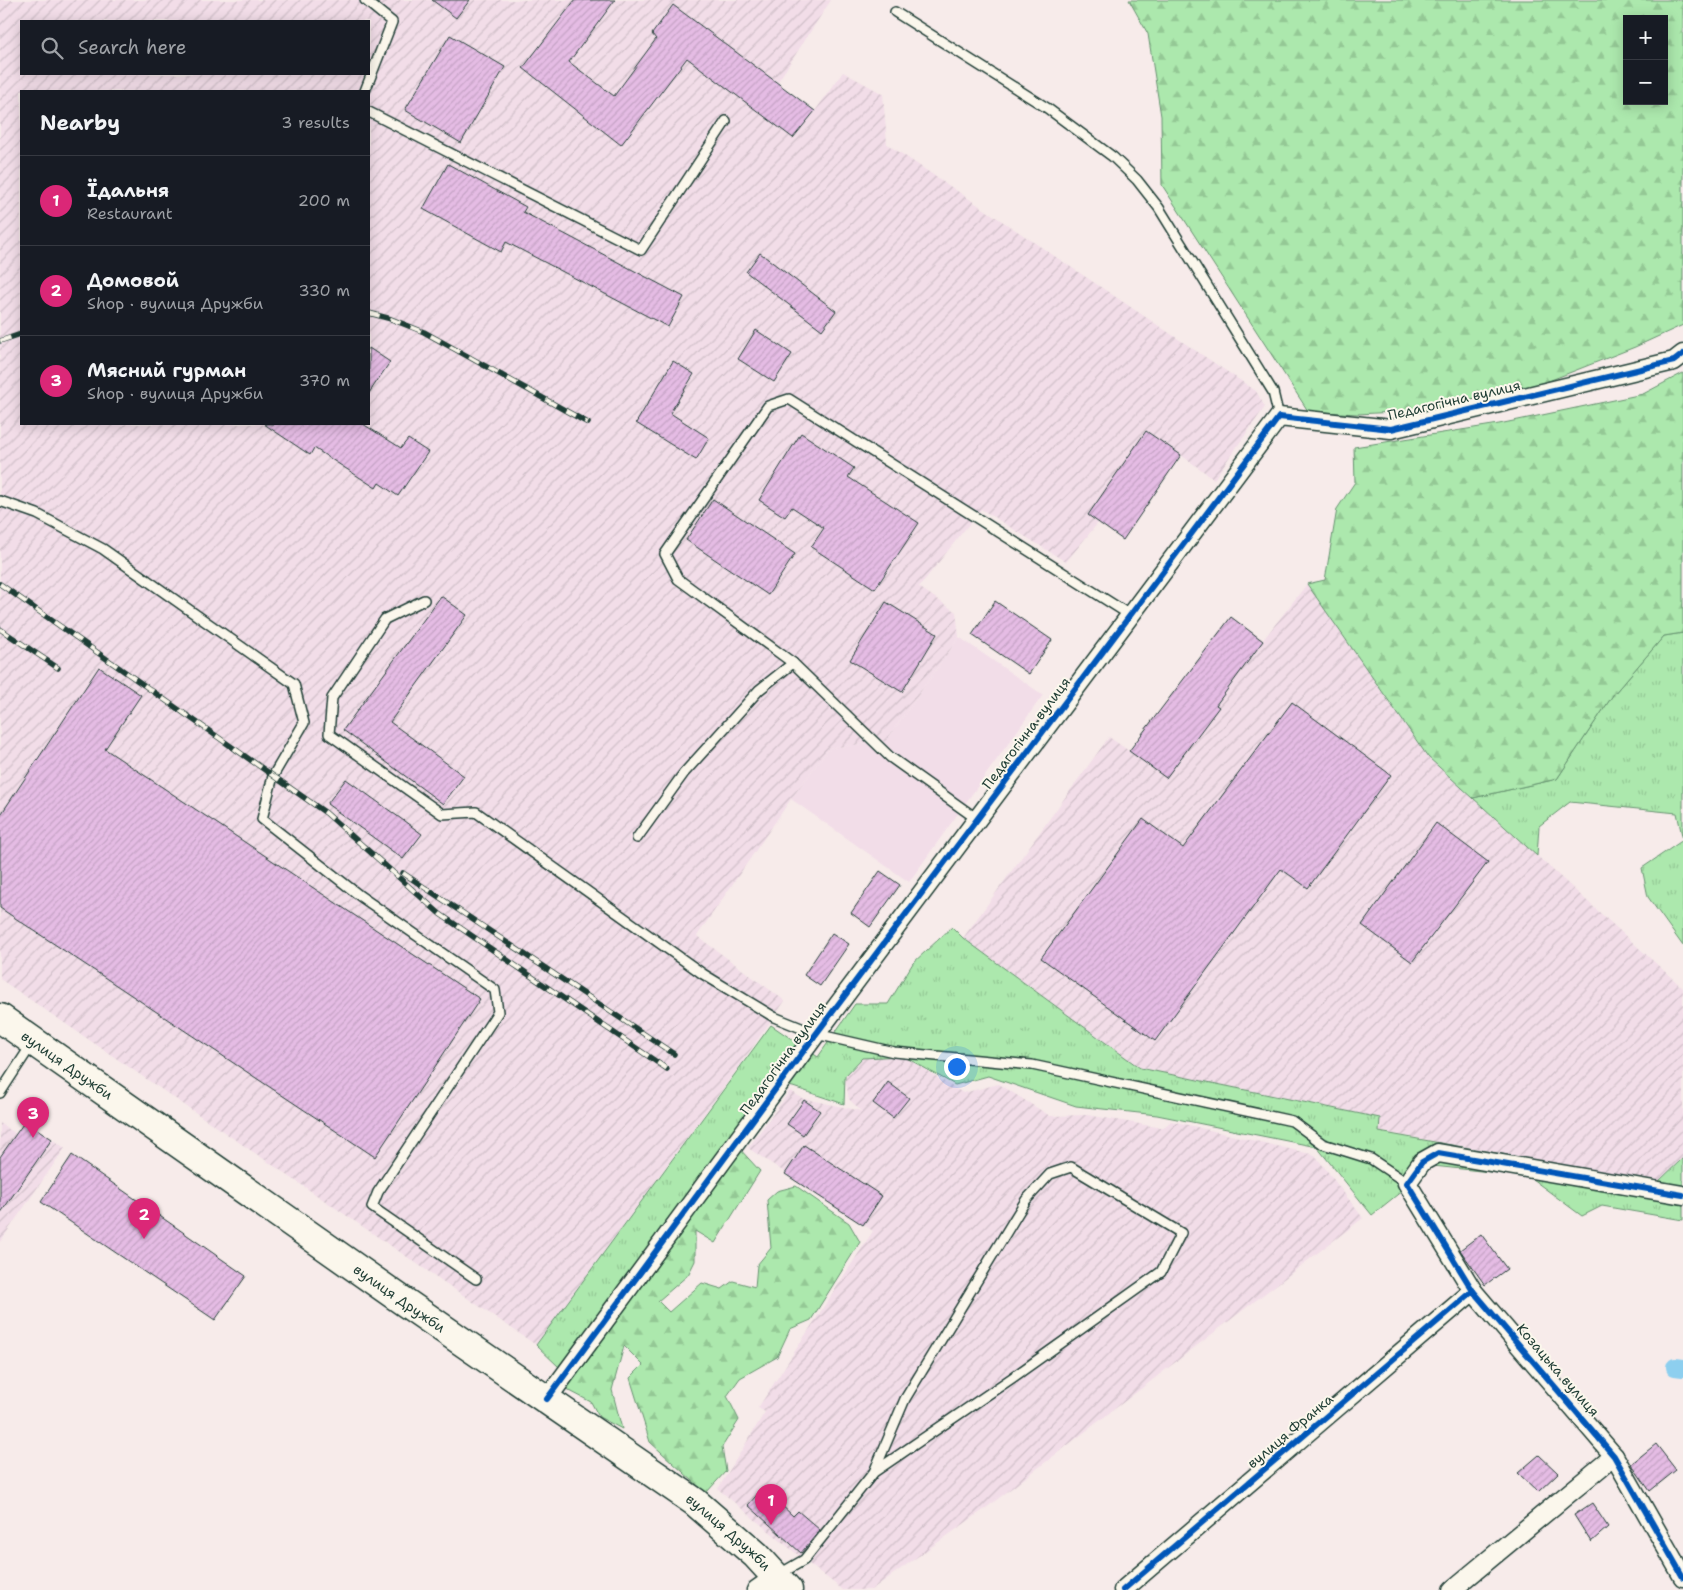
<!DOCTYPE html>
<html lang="en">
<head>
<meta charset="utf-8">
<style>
	:root { --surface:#171b24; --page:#242831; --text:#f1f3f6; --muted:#9ea1a6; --line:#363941; --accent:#db2777 }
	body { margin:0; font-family:"Shantell Sans",sans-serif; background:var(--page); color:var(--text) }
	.controls { position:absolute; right:15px; top:15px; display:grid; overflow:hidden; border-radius:0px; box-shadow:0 2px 12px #0003 }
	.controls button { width:45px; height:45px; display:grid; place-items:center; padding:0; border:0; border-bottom:1px solid var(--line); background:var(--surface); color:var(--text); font:25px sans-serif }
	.you { position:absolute; left:956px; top:1066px; width:18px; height:18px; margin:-12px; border:4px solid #fff; border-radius:50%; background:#1a73e8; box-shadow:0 0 0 8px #1a73e833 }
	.badge { display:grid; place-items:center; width:32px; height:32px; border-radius:50%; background:var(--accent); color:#fff; font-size:16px; font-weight:700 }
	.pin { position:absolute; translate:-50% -41px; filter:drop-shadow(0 1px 2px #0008) }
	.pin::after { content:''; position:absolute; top:26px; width:18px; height:15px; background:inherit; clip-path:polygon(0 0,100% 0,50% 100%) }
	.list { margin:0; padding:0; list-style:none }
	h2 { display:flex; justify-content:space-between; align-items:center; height:65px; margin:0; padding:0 20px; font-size:21px }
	h2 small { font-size:16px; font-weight:400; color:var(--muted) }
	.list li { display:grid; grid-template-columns:32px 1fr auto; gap:15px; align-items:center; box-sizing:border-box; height:90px; padding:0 20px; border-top:1px solid var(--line) }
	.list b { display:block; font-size:19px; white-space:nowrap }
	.list p { margin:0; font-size:16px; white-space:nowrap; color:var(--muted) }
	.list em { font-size:16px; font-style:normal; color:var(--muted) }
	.icon { flex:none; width:28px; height:28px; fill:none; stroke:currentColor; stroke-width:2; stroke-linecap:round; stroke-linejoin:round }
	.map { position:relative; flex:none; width:1683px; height:1590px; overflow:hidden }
	.search { position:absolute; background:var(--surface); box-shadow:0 2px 12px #0003; left:20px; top:20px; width:350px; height:55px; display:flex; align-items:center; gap:12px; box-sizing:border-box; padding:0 18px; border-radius:0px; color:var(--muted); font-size:19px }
	.panel { position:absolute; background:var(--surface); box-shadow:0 2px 12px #0003; left:20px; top:90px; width:350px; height:335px; border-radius:0px }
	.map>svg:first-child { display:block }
	.built { fill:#f2dde8 }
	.industrial { fill:url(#industrial-furrows); fill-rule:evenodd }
	.grass { fill:url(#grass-tufts); stroke:#669270 }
	.forest { fill:url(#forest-firs); stroke:#669270; fill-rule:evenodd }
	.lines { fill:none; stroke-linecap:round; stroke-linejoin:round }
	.canal { stroke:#8dcfef; stroke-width:18 }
	.building { fill:url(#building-hatch); stroke:#1f3d34 }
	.service-casing { stroke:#1f3d34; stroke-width:12 }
	.minor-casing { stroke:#1f3d34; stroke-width:21 }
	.primary-casing { stroke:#1f3d34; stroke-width:31 }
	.service { stroke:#fbf7ec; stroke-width:9 }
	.minor { stroke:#fbf7ec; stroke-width:18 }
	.primary { stroke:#fbf7ec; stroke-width:28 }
	.rail-casing { stroke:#1f3d34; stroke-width:5.5 }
	.rail { stroke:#fbf7ec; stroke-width:4; stroke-dasharray:11; stroke-linecap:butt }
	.cycleway-casing { stroke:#fbf7ec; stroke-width:9 }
	.cycleway { stroke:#0057b8; stroke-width:6 }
	.labels { text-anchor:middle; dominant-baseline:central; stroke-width:4; stroke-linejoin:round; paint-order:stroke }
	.street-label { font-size:14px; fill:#1f3d34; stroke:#fbf7ec }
</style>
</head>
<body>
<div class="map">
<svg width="1683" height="1590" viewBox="0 0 1683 1590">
	<defs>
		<pattern id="industrial-furrows" width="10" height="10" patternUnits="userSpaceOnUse" patternTransform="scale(1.25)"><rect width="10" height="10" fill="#f2dde8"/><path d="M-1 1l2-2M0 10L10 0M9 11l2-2" fill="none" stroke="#cfbfc8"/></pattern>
		<pattern id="grass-tufts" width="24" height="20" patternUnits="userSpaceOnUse" patternTransform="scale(1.25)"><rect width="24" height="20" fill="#ace8ad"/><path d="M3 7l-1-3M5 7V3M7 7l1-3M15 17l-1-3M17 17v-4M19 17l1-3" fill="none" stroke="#94c895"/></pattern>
		<pattern id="forest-firs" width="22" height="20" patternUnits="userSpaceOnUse" patternTransform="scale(1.25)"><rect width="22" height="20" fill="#ace8ad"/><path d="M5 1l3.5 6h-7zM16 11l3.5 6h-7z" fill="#94c895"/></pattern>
		<pattern id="building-hatch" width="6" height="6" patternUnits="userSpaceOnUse" patternTransform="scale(1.25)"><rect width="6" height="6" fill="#e5bce4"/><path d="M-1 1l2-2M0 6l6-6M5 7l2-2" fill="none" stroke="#c4a2c4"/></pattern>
	</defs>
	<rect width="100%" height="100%" fill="#f7ebea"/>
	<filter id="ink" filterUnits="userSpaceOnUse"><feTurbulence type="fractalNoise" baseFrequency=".02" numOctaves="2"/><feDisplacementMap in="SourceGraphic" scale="10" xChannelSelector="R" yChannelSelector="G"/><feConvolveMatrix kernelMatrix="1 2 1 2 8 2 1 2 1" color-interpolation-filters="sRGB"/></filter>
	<g filter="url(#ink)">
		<polygon class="built" points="959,637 1043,695 909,882 791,799 829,748 886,741"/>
		<g class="industrial">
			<path d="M0,0H831L777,83L815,111L843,72L883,94L887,144L1256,391L1265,407L1214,479L1181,455L1123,540L1098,523L1066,562L981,509L919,587L956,612L959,637L886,741L829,748L791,799L697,936L785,1001L740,1065L536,1345L0,979ZM21,21H369V74H21ZM21,91H369V424H21Z"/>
			<polygon points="1307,584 1428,757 1683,988 1683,1158 1658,1182 1378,1131 1380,1118 1140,1068 963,938 1109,737 1129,751 1231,617 1263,640"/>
			<polygon points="903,1056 963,1093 999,1084 1050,1116 1087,1115 1163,1128 1171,1121 1315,1155 1363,1218 982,1511 871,1590 843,1590 804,1560 718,1489 765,1412 758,1408 873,1231 748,1148 790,1091 802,1098 861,1111 849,1099 845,1076 862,1058"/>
			<polygon points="25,1121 65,1148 0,1242 0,1123 16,1134"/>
		</g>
		<g class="grass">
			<polygon points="1683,633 1683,946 1648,897 1642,868 1683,840 1677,813 1570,802 1539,826 1537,856 1473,798 1557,779 1613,695 1664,636"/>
			<polygon points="952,927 963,938 1140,1068 1380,1118 1379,1132 1658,1182 1683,1158 1683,1220 1602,1206 1582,1216 1528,1176 1433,1166 1372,1215 1317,1147 1157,1115 1076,1106 988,1076 955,1085 903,1056 862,1058 845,1076 844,1104 793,1087 768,1083 560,1368 536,1345 771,1025 818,1057 855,1004 888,1004 913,963"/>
		</g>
		<g class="forest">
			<path d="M1129,0H1683V325L1635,347L1546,382L1434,410L1357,414L1308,411L1162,185L1161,116L1148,34ZM1627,19H1664V101H1627Z"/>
			<polygon points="1683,373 1683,633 1664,636 1613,695 1557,779 1473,798 1428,757 1307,584 1325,580 1337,509 1355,482 1354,447 1499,424 1643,394"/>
			<polygon points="737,1146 760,1171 715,1243 695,1231 695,1261 688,1275 658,1301 669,1312 702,1283 722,1289 733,1281 755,1287 757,1265 771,1248 767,1200 777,1191 796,1186 849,1223 860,1242 811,1320 790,1329 777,1357 740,1378 727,1396 739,1420 722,1447 726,1471 706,1493 650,1442 630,1378 643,1365 624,1346 612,1390 622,1429 599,1417 591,1402 566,1389 570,1375"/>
		</g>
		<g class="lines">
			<polyline class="canal" points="1675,1367 1683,1368"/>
		</g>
		<g class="building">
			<polygon points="432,0 470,0 456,18"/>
			<polygon points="575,0 615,0 569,62 614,96 656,39 652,34 673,5 815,111 793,138 687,58 621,145 523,68"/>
			<polygon points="450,35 505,67 461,143 405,110"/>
			<polygon points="448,164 526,207 523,212 684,297 668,327 506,242 501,252 423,209"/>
			<polygon points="760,253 836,311 822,330 746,272"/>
			<polygon points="756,330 792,354 774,382 738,359"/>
			<polygon points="369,348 390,362 369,393"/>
			<polygon points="673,361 694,374 670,413 709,438 696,460 636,423"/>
			<polygon points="264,424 363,424 401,448 408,439 428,452 398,496 379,483 376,488 314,448 310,455"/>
			<polygon points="1146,431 1181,455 1123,540 1088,515"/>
			<polygon points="801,433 854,468 848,477 919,523 875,589 811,547 824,528 792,507 785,517 759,500"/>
			<polygon points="713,499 795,554 768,595 686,540"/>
			<polygon points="441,596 467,615 390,722 464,776 443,804 343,730"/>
			<polygon points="995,601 1052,640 1029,674 972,635"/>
			<polygon points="886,602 937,634 902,692 850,660"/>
			<polygon points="1231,617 1263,641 1216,705 1219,707 1166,778 1129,751"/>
			<polygon points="99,667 141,695 105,749 480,999 375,1157 0,908 0,816"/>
			<polygon points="1292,702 1391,775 1308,888 1281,869 1155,1041 1041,958 1143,819 1183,848"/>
			<polygon points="346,779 422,834 403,859 327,804"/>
			<polygon points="1436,823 1488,862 1412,962 1362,925"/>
			<polygon points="880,871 900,885 870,927 851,913"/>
			<polygon points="832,933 849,944 820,986 804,975"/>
			<polygon points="888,1082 909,1098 893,1118 873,1103"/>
			<polygon points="804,1100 820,1111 803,1135 787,1124"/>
			<polygon points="25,1121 52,1139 0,1214 0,1157"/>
			<polygon points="804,1145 882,1196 863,1225 785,1174"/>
			<polygon points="72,1155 246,1276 215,1320 41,1202"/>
			<polygon points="1481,1234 1507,1269 1485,1285 1460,1250"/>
			<polygon points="1656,1444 1676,1470 1650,1491 1631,1464"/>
			<polygon points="1539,1455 1558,1473 1538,1492 1518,1473"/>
			<polygon points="763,1488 793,1516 798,1511 820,1530 801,1553 748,1505"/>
			<polygon points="1592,1503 1608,1527 1591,1542 1574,1515"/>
		</g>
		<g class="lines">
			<g class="service-casing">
				<g id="service">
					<polyline points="895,12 1047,108 1113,157 1137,180 1159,208 1273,392 1279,417"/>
					<polyline points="365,91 392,22 365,0"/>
					<polyline points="369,112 641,250 726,121"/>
					<polyline points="0,501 37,514 103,549 294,684 304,723 273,776 262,819 360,896 495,990 498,1012 378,1192 372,1207 476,1279"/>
					<polyline points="424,600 385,619 332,698 329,734 442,814 476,812 703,974 774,1017 816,1034 894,1052 1032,1065 1292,1121 1323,1144 1371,1159 1407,1183"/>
					<polyline points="977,819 890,757 793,663 678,579 665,554 768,406 789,399 1130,615"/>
					<polyline points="637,838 684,773 759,690 793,663"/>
					<polyline points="0,1093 32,1044"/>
					<polyline points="778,1575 804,1560 874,1472 1012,1378 1161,1272 1181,1233 1071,1167 1050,1174 1026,1200 905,1399 874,1472"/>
				</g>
			</g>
			<g class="minor-casing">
				<g id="minor">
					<polyline points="1683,1195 1438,1153 1422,1162 1407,1183 1473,1291 1614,1456 1683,1577"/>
					<polyline points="547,1399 816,1034 1279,417 1391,429 1674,361 1683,354"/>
					<polyline points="756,1590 776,1576"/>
					<polyline points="1123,1590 1473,1291"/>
					<polyline points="1452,1590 1614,1456"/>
				</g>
			</g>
			<g class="primary-casing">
				<g id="primary">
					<path id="s1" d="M0,1018L393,1294L695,1502L756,1555L788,1590"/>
				</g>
			</g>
			<use href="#service" class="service"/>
			<use href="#minor" class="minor"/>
			<use href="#primary" class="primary"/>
			<g class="rail-casing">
				<g id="rail">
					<polyline points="369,313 391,319 424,332 588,423"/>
					<polyline points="0,341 21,334"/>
					<polyline points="0,584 326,813 440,914 667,1069"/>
					<polyline points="0,629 58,668"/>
					<polyline points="403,873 674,1054"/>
				</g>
			</g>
			<use href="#rail" class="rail"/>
			<g class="cycleway-casing">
				<g id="cycleway">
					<polyline points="1683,1195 1438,1153 1422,1162 1407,1183 1473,1291 1614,1456 1683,1577"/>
					<polyline points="547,1399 816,1034 1279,417 1391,429 1674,361 1683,354"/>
					<polyline points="1123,1590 1473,1291"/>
				</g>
			</g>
			<use href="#cycleway" class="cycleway"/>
		</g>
	</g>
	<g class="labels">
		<g class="street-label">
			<text transform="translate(1454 400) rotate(-13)">Педагогічна вулиця</text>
			<text transform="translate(1026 733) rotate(-53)">Педагогічна вулиця</text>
			<text transform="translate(783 1058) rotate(-54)">Педагогічна вулиця</text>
			<text stroke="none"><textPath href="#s1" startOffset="82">вулиця Дружби</textPath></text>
			<text stroke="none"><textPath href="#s1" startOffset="488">вулиця Дружби</textPath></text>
			<text transform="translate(1558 1370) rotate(49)">Козацька вулиця</text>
			<text transform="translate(1290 1431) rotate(-40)">вулиця Франка</text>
			<text stroke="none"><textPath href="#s1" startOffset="892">вулиця Дружби</textPath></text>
		</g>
	</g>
</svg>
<div class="controls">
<button>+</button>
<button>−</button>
</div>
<div class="you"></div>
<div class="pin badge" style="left:771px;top:1525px">1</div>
<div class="pin badge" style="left:144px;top:1239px">2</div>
<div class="pin badge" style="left:33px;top:1138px">3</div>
<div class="search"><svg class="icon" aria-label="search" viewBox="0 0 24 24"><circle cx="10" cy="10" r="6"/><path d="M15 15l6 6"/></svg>Search here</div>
<section class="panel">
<h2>Nearby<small>3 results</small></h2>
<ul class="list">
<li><span class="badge">1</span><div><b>Їдальня</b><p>Restaurant</p></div><em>200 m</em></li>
<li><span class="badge">2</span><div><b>Домовой</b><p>Shop · вулиця Дружби</p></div><em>330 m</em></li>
<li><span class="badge">3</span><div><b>Мясний гурман</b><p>Shop · вулиця Дружби</p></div><em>370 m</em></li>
</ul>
</section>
</div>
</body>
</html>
